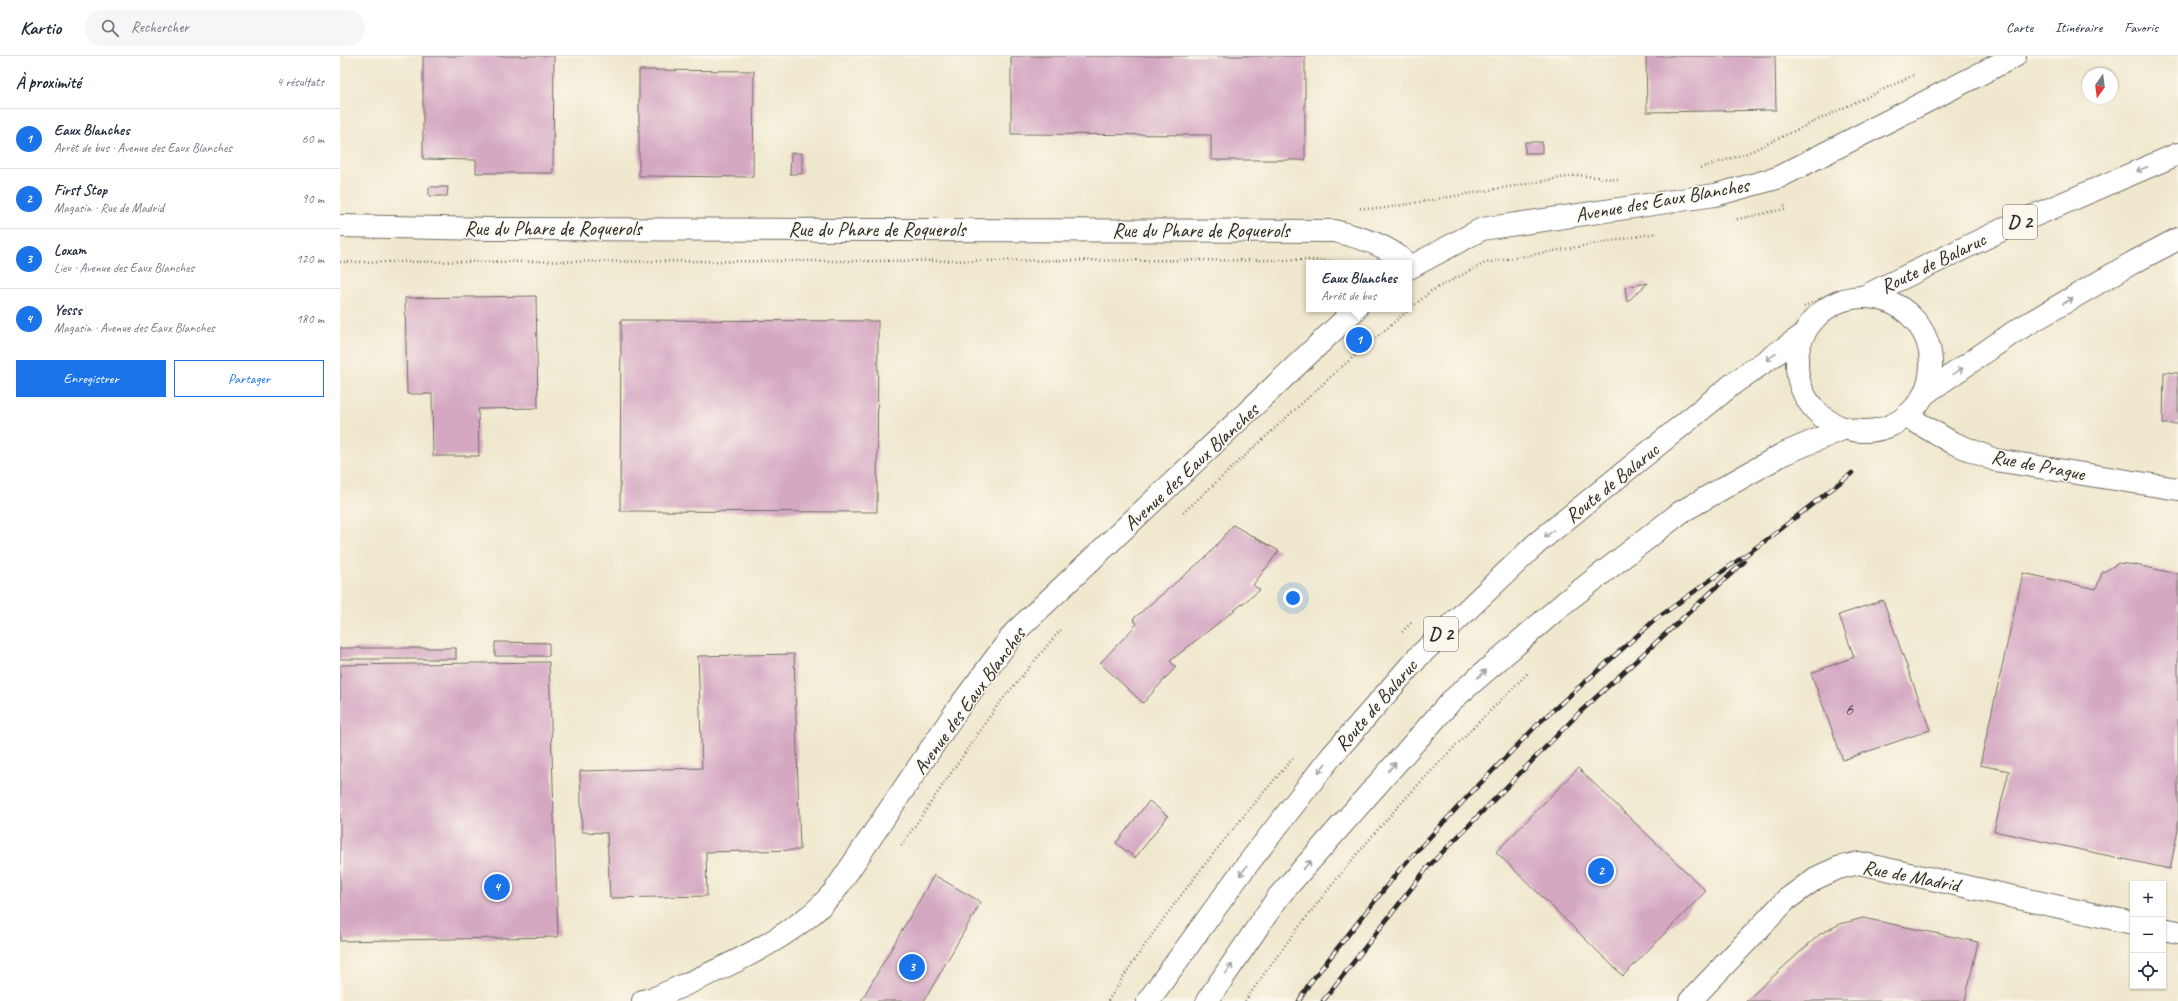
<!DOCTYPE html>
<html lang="fr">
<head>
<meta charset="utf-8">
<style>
	:root { --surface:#fff; --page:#f6f6f7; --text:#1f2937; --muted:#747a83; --line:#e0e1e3; --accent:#1a73e8 }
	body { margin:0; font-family:Caveat,sans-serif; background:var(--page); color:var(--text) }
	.controls { position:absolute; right:12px; bottom:12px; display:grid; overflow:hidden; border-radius:0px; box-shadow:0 1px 3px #0004 }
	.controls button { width:36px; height:36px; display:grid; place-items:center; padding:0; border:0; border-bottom:1px solid var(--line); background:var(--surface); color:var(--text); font:20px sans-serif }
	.compass { position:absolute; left:1742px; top:12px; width:36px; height:36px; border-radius:50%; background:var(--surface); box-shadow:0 1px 3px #0004; rotate:194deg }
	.you { position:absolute; left:953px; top:542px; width:14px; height:14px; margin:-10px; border:3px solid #fff; border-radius:50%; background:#1a73e8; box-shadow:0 0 0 6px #1a73e833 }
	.badge { display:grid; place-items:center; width:26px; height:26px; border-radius:50%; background:var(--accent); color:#fff; font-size:13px; font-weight:700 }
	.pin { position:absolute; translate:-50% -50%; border:2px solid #fff; box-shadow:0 1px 4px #0006 }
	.popup { position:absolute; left:966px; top:204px; width:106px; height:52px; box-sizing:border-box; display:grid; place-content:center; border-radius:0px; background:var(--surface); filter:drop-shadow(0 1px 3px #0005); font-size:13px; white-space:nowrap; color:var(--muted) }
	.popup b { font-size:15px; color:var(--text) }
	.popup::after { content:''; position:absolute; left:50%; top:100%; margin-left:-8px; border:8px solid transparent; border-top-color:var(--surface) }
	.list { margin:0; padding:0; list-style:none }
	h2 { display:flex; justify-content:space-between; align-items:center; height:52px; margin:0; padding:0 16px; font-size:17px }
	h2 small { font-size:13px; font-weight:400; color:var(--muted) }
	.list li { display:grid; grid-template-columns:26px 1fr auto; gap:12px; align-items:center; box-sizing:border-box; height:60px; padding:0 16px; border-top:1px solid var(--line) }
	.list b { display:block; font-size:15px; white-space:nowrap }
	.list p { margin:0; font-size:13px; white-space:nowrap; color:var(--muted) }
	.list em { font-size:13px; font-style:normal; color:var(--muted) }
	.actions { display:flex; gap:8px; padding:12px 16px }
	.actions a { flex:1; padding:9px 0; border:1px solid var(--accent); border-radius:0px; text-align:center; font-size:14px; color:var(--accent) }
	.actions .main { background:var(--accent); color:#fff }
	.icon { flex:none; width:22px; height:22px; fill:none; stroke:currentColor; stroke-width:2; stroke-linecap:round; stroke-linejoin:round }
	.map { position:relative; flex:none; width:1838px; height:945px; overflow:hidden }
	header { display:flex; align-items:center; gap:24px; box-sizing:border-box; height:56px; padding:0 20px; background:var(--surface); border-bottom:1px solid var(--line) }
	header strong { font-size:19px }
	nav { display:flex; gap:22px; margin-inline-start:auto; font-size:14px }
	.search { width:280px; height:36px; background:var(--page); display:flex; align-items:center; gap:10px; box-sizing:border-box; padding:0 14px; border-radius:22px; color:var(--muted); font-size:15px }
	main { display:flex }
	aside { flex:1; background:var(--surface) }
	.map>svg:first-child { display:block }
	.building { fill:#d5a8c2 }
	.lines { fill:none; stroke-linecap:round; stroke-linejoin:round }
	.street-casing { stroke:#706d64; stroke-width:24 }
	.primary-casing { stroke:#706d64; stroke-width:24 }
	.path { stroke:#706d64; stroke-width:2.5; stroke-dasharray:1 3; stroke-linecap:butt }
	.street { stroke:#fff; stroke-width:22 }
	.primary { stroke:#fff; stroke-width:22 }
	.rail-casing { stroke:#2b2b2b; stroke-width:4.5 }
	.rail { stroke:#fbf7ec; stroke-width:3; stroke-dasharray:9; stroke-linecap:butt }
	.oneway { stroke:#a0a0a0 }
	.labels { text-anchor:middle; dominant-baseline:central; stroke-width:3; stroke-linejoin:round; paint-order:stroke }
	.number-label { font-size:18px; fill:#564a51 }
	.shield { fill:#fbf7ec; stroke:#696865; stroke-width:1 }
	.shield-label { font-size:19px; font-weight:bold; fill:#2b2b2b }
	.street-label { font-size:20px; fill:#2b2b2b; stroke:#fbf7ec }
</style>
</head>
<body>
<header>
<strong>Kartio</strong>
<div class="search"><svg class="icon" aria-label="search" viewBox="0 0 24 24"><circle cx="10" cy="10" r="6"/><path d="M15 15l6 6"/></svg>Rechercher</div>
<nav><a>Carte</a><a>Itinéraire</a><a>Favoris</a></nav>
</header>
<main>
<aside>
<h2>À proximité<small>4 résultats</small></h2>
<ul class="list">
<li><span class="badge">1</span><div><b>Eaux Blanches</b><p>Arrêt de bus · Avenue des Eaux Blanches</p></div><em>60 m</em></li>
<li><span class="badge">2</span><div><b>First Stop</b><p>Magasin · Rue de Madrid</p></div><em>90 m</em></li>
<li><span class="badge">3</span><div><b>Loxam</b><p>Lieu · Avenue des Eaux Blanches</p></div><em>120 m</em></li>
<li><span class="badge">4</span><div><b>Yesss</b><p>Magasin · Avenue des Eaux Blanches</p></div><em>180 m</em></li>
</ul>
<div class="actions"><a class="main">Enregistrer</a><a>Partager</a></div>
</aside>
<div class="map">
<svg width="1838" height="945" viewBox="0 0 1838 945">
	<rect width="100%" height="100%" fill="#fbf7ec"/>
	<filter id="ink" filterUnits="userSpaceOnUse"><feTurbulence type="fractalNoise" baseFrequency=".025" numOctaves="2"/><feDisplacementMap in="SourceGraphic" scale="8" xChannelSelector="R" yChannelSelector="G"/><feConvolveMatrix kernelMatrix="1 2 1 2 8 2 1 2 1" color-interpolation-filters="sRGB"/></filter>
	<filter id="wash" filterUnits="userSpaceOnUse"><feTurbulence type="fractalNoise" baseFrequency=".012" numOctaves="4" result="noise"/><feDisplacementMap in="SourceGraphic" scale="16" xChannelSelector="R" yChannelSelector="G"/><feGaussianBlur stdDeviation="0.9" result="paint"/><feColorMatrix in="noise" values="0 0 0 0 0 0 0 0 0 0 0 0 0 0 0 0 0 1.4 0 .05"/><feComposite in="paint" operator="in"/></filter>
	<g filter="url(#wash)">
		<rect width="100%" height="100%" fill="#f0e8ce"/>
		<g id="blocks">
			<g class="building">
				<polygon points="83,0 214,0 213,117 136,117 136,104 83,103"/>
				<polygon points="671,0 965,0 965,104 871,104 871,79 671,78"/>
				<polygon points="1306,0 1435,0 1436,54 1307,56"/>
				<polygon points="299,14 414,15 413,121 299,120"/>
				<rect x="1185" y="86" width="17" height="11"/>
				<polygon points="451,97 462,97 462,118 450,118"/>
				<polygon points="89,131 108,131 107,140 89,140"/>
				<polygon points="1308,227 1287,246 1285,231"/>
				<polygon points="196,240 198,352 138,353 139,400 93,400 92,338 67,338 65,242"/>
				<polygon points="281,264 538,265 537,456 280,455"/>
				<polygon points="1824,316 1838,317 1838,368 1823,368"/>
				<polygon points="893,469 939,495 913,529 920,534 830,605 836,611 803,647 760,607 797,568 793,563 868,499"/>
				<polygon points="1778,507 1796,509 1838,518 1838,774 1830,813 1654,775 1669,715 1640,709 1683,517 1756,533 1762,517"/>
				<polygon points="1543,544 1590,674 1503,704 1471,617 1514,601 1499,559"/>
				<polygon points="155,586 209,587 209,600 155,600"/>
				<rect x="0" y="592" width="116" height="11"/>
				<polygon points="454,598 460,794 366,796 367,840 270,842 267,777 242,776 240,715 362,712 358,600"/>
				<polygon points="209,606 218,881 0,885 0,609"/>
				<polygon points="1238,712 1366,835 1283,920 1156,796"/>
				<polygon points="809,745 828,760 795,802 776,787"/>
				<polygon points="594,819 641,846 584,945 521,945"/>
				<polygon points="1523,862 1638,886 1625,945 1406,945 1480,878 1500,868"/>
			</g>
		</g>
	</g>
	<g filter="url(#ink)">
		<use href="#blocks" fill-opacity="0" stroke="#706d64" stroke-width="1"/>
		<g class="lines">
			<g class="street-casing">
				<g id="street">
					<path d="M0,170L151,173L995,175C1021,182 1046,188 1066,207"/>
					<polyline points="1069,212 1142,173 1375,139 1437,122 1675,0"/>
					<polyline points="1566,360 1611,386 1655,404 1838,433"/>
					<polyline points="1823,873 1838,876"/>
					<path d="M303,945L315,942C368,918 422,897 468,861C478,854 486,844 494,836L619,651L675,576L1016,253"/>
					<polyline points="1350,945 1446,844 1476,822 1498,812 1519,807 1793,867"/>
				</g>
			</g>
			<g class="primary-casing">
				<g id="primary">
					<polyline points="1525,240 1670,170 1838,98"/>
					<circle cx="1524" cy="308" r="67"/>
					<polyline points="1586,337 1674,276 1792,207 1838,183"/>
					<polyline points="808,945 900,818 990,702 1078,601 1197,487 1394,327 1463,279"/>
					<polyline points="867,945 939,840 1111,645 1224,547 1341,456 1443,398 1505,372"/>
				</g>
			</g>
			<g class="path">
				<polyline points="1360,112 1405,98 1574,19"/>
				<polyline points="1020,152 1039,153 1238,119 1280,124"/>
				<polyline points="1393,164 1445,153 1444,148"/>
				<polyline points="0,206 966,204 995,205 995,207"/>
				<polyline points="1464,251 1499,233"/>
				<polyline points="843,457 998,314 1091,235 1145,207 1317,177"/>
				<polyline points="1062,576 1072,566"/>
				<polyline points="561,790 657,650 722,572"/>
				<path d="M768,945C821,860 888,777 954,701"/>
				<path d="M905,945C944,889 985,836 1029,784C1078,726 1133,672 1188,617"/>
			</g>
			<use href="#street" class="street"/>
			<use href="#primary" class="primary"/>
			<g class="rail-casing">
				<g id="rail">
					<polyline points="959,945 969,928 1061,812 1131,737 1201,665 1316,563 1432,480 1512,417"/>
					<polyline points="983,945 1088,811 1240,656 1404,506"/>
				</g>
			</g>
			<use href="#rail" class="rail"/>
		</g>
		<defs><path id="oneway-shaft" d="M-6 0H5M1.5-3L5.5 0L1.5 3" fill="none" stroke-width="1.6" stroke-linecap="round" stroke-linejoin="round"/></defs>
		<g class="oneway">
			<use href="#oneway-shaft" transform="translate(1802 113) rotate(157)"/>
			<use href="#oneway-shaft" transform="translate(1728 245) rotate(-30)"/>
			<use href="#oneway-shaft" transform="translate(1431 301) rotate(145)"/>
			<use href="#oneway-shaft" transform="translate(1618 315) rotate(-34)"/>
			<use href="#oneway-shaft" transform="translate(1209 478) rotate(141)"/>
			<use href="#oneway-shaft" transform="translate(1142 618) rotate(-41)"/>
			<use href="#oneway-shaft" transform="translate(1052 711) rotate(-49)"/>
			<use href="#oneway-shaft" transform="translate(982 712) rotate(128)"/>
			<use href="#oneway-shaft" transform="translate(967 809) rotate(-49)"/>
			<use href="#oneway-shaft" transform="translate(903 815) rotate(127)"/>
			<use href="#oneway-shaft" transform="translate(889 913) rotate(-55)"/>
		</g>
	</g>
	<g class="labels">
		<g class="number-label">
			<text x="1509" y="653">6</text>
		</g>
		<g class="shield">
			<rect x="1663" y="149" width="34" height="34" rx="3"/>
			<rect x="1084" y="561" width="34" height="34" rx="3"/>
		</g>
		<g class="shield-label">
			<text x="1680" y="166">D 2</text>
			<text x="1101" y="578">D 2</text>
		</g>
		<g class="street-label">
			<text transform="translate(1322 144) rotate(-10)">Avenue des Eaux Blanches</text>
			<text x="213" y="172">Rue du Phare de Roquerols</text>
			<text x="537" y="173">Rue du Phare de Roquerols</text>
			<text x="861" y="174">Rue du Phare de Roquerols</text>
			<text transform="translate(1593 207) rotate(-26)">Route de Balaruc</text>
			<text transform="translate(1698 409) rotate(11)">Rue de Prague</text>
			<text transform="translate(851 411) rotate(-43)">Avenue des Eaux Blanches</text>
			<text transform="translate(1272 427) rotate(-39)">Route de Balaruc</text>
			<text transform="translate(629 645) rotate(-54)">Avenue des Eaux Blanches</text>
			<text transform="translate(1036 649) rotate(-49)">Route de Balaruc</text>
			<text transform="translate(1571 820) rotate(11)">Rue de Madrid</text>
		</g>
	</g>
</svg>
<div class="controls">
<button>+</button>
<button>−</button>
<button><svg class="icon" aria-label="locate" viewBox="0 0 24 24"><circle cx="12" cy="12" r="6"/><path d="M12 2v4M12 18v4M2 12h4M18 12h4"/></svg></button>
</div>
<svg class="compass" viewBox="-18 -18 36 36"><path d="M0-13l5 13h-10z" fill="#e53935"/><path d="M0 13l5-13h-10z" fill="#747a83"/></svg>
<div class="you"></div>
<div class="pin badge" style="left:1019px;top:284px">1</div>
<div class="popup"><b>Eaux Blanches</b>Arrêt de bus</div>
<div class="pin badge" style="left:1261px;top:815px">2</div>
<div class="pin badge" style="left:572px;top:911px">3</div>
<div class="pin badge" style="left:157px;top:831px">4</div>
</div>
</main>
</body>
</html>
